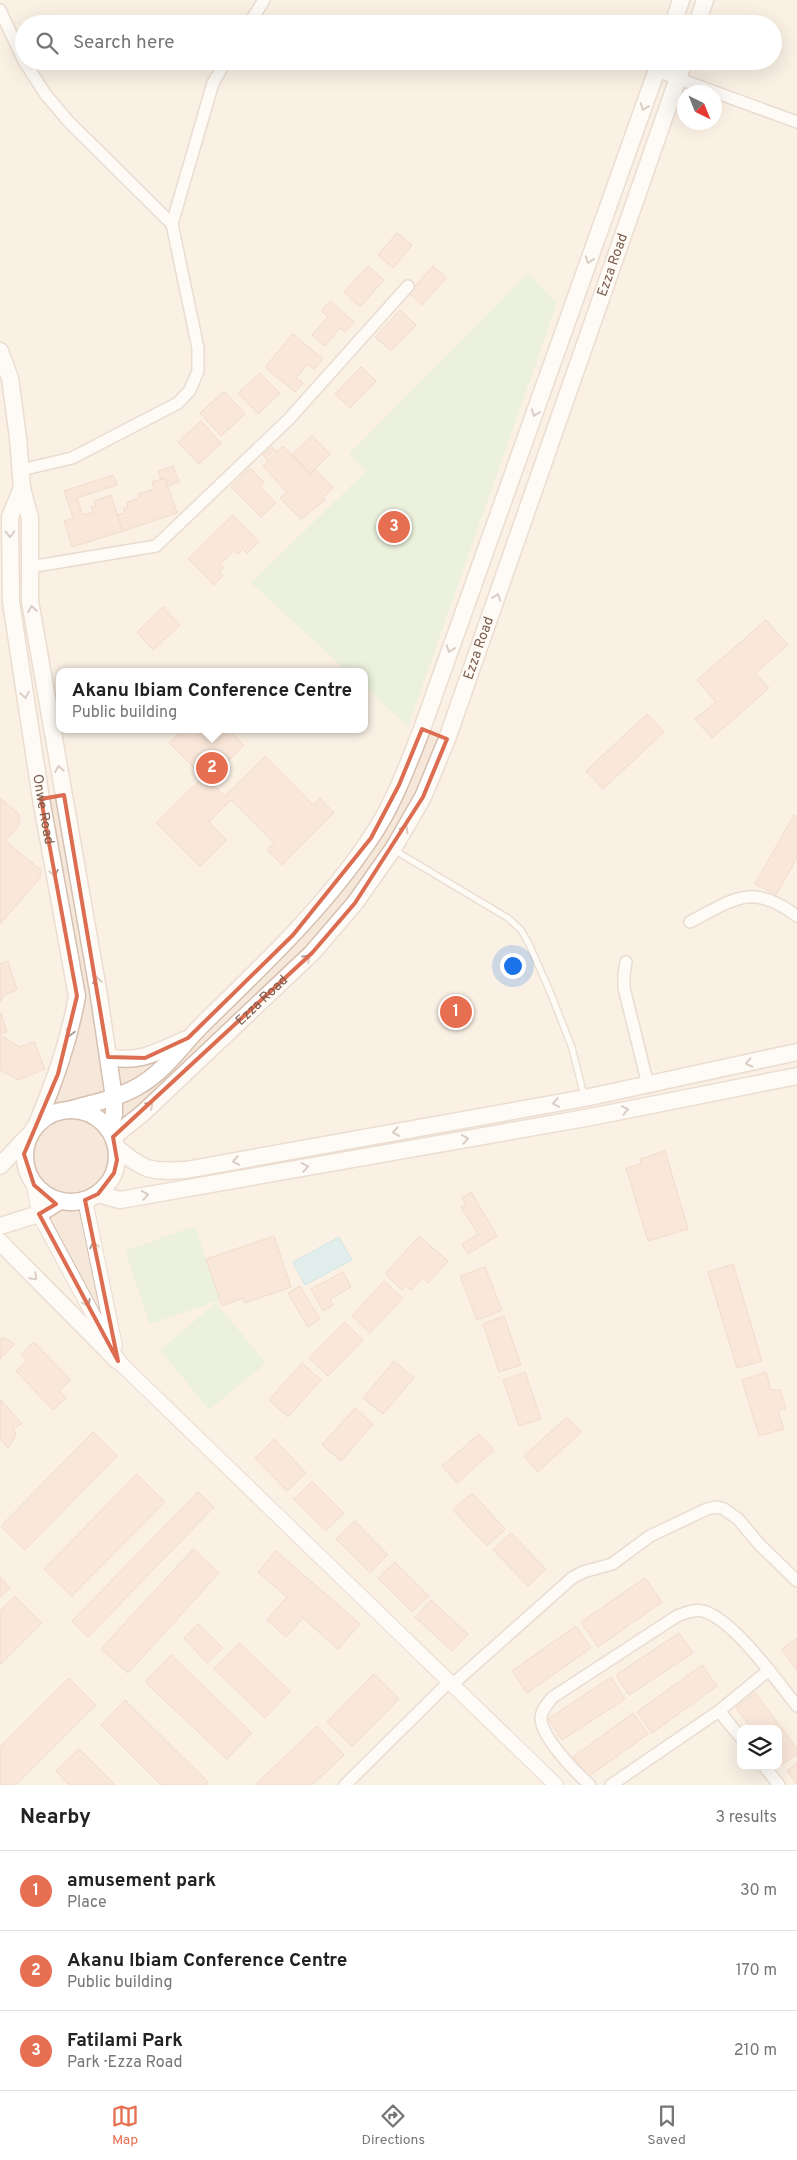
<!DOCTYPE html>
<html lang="en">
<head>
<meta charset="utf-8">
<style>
	:root { --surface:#fff; --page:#f2f2f2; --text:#222; --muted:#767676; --line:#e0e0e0; --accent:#e76f51 }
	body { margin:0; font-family:Overpass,sans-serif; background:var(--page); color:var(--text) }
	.controls { position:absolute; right:15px; bottom:15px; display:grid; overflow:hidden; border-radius:10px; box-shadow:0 5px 20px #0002 }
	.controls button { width:45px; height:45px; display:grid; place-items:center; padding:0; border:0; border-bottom:1px solid var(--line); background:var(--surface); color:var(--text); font:25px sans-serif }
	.compass { position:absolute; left:677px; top:85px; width:45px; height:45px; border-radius:50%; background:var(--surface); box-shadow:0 5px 20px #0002; rotate:137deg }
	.you { position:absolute; left:512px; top:965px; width:18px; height:18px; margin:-12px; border:4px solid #fff; border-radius:50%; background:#1a73e8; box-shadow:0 0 0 8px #1a73e833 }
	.badge { display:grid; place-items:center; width:32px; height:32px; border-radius:50%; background:var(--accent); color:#fff; font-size:16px; font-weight:700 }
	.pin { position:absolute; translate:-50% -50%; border:2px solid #fff; box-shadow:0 1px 5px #0006 }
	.popup { position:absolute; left:56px; top:668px; width:312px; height:65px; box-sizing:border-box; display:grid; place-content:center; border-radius:10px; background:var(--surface); filter:drop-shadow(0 1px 4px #0005); font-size:16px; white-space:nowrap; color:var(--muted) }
	.popup b { font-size:19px; color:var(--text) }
	.popup::after { content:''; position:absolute; left:50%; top:100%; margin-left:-10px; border:10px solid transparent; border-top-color:var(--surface) }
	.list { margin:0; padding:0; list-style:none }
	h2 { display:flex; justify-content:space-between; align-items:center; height:65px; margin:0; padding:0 20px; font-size:21px }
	h2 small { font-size:16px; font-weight:400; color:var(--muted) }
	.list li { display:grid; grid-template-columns:32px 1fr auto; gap:15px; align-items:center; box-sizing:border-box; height:80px; padding:0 20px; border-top:1px solid var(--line) }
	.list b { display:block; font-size:19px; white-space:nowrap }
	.list p { margin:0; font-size:16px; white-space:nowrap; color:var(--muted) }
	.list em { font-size:16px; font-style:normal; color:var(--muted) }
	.icon { flex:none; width:28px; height:28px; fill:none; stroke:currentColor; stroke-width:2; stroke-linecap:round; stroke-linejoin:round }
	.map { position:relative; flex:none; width:797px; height:1785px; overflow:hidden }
	.search { position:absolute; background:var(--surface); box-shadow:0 5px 20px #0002; left:15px; right:15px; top:15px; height:55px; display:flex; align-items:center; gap:12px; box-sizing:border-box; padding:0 18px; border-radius:28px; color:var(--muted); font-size:19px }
	.sheet { height:305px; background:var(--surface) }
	nav { display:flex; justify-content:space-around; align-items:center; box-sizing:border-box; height:70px; border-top:1px solid var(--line); background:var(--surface); font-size:14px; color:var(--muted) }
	nav a { display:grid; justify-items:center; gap:2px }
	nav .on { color:var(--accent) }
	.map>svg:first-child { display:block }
	.residential { fill:#f5e8da; fill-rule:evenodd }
	.green { fill:#d8ecc9 }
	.water { fill:#bfe3e8; stroke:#a5d3da }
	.building { fill:#f3d5c3; stroke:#e6bba3 }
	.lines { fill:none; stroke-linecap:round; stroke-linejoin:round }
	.service-casing { stroke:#d1beb0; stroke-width:8 }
	.minor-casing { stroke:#d1beb0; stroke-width:14 }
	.tertiary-casing { stroke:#d1beb0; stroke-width:16 }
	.secondary-casing { stroke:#d6c0b0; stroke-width:19 }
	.service { stroke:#fff; stroke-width:5.5 }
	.minor { stroke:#fff; stroke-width:11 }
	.tertiary { stroke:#fff; stroke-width:14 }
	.secondary { stroke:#fff; stroke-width:16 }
	.oneway { stroke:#af9d94 }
	.marked { fill:none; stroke:#dc6d51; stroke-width:4; stroke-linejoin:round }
	.labels { text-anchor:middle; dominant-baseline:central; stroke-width:5; stroke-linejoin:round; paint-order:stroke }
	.street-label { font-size:14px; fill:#7a5c4d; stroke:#fffaf3 }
</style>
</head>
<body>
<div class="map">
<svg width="797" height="1785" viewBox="0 0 797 1785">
	<rect width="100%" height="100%" fill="#fdf6ec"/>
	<path class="residential" d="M0,0H797V1785H0ZM24,24H773V61H24ZM684,92H714V122H684ZM59,672H364V729H59ZM741,1729H778V1766H741Z"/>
	<g class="green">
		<polygon points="528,273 557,303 408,727 365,687 364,672 348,672 251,583 366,471 349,454"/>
		<polygon points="195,1226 220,1300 150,1324 125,1251"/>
		<polygon points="216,1303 266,1363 209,1410 160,1350"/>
	</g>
	<polygon class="water" points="339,1237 352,1260 305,1285 293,1262"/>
	<g class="building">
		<polygon points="397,233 412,245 393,268 378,255"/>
		<polygon points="368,266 384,280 360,307 344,292"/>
		<polygon points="433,266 446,278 422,305 409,293"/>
		<polygon points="330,301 354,322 345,332 340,328 325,346 312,335 328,317 321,311"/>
		<polygon points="400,310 416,325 391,351 375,337"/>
		<polygon points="293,334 323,359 314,369 308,364 296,378 303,383 295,392 265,367"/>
		<polygon points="361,367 376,381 350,408 335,394"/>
		<polygon points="260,373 280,393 258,414 238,393"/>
		<polygon points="224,391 245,414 221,436 200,413"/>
		<polygon points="201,421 221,443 199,464 178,442"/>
		<polygon points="312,436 330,454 310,474 292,455"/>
		<polygon points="283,446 310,474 315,469 333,488 323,497 325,500 301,519 280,498 287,492 263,466 268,461 263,455 272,447 277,452"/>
		<polygon points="173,466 179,482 168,486 165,478 161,479 158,471"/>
		<polygon points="250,468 264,482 260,487 276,503 261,517 231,487"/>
		<polygon points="113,475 117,485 77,498 83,515 93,512 91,507 96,506 94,501 111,495 123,531 72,547 64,521 73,518 64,491"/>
		<polygon points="165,478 177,513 123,531 117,515 125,513 123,509 128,507 127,502 139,498 138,494 154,489 152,482"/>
		<polygon points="233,515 259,542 247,553 243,549 238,554 234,551 220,564 224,568 219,572 223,576 214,585 188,559"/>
		<polygon points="163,607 180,625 153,650 137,632"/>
		<polygon points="766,620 788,645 755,673 769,688 712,738 695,719 716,702 697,680"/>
		<polygon points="647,714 664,732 603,789 586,771"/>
		<polygon points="183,729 228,729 244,745 209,780 225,796 265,756 313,805 320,798 334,813 282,865 267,850 274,843 231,800 209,822 227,840 200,867 156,823 203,777 169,743"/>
		<polygon points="0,798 19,814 19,825 5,841 41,870 40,878 0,924"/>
		<polygon points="794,815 797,817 797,858 776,895 755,884"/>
		<polygon points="8,961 17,990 4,995 0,1002 0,964"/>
		<polygon points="1,1013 7,1032 0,1034 0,1014"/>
		<polygon points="0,1035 20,1047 34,1042 45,1069 18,1080 0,1070"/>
		<polygon points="665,1151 688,1229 648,1241 626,1168 641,1164 640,1159"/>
		<polygon points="471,1192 497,1236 468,1254 462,1244 478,1234 461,1207 466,1204 462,1198"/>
		<polygon points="274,1236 291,1287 245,1303 243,1298 222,1306 206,1259"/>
		<polygon points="419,1236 448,1261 428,1283 422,1278 411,1290 406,1286 402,1290 385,1274"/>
		<polygon points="733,1264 762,1361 737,1368 708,1272"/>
		<polygon points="485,1267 502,1310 477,1320 460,1276"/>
		<polygon points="343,1272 351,1287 330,1299 333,1305 323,1311 311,1289"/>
		<polygon points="384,1281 403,1298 370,1333 352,1316"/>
		<polygon points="300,1286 320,1319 308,1327 288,1293"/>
		<polygon points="504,1316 521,1365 499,1372 483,1324"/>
		<polygon points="345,1322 363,1340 328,1376 309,1358"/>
		<polygon points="5,1338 15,1344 0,1359 0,1339"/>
		<polygon points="34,1342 71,1380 59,1391 66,1398 53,1410 16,1371 27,1361 21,1354"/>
		<polygon points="394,1361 414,1378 383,1414 363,1398"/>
		<polygon points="302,1363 321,1380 288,1417 269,1400"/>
		<polygon points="525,1372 541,1419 519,1426 503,1380"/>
		<polygon points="766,1372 771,1390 780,1390 786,1408 778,1411 784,1429 759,1436 742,1380"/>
		<polygon points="0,1399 22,1424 13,1428 16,1435 8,1448 0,1439"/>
		<polygon points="355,1408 373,1424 341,1461 322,1445"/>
		<polygon points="567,1417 581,1432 538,1472 524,1456"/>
		<polygon points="93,1432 117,1456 25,1550 1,1526"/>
		<polygon points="479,1434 494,1450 457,1483 442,1466"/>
		<polygon points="274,1439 306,1473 287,1491 255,1458"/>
		<polygon points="137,1474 165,1502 72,1596 44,1569"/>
		<polygon points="312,1481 344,1513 326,1531 294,1499"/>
		<polygon points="198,1492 214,1507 88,1637 72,1621"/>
		<polygon points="472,1493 505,1529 487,1546 453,1510"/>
		<polygon points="355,1521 388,1555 370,1573 336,1539"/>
		<polygon points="511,1533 546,1569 528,1586 493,1550"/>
		<polygon points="193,1549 219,1573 128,1673 101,1649"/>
		<polygon points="276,1551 360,1624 338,1649 303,1618 286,1637 267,1620 287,1597 258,1572"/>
		<polygon points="395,1562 429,1596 412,1612 378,1578"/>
		<polygon points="0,1577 10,1588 0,1597"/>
		<polygon points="645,1578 662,1602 598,1647 581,1622"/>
		<polygon points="15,1596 42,1623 0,1665 0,1611"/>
		<polygon points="431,1600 468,1634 452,1651 415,1617"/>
		<polygon points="198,1624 223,1648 207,1663 184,1638"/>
		<polygon points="576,1626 591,1648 527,1693 512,1671"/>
		<polygon points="679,1633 693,1653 629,1695 616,1675"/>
		<polygon points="797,1638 797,1671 782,1649"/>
		<polygon points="239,1643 290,1691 265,1718 214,1669"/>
		<polygon points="171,1655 252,1733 227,1759 145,1682"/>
		<polygon points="702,1665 717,1686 652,1733 637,1712"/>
		<polygon points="374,1674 399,1699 352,1747 327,1722"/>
		<polygon points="611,1677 625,1699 562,1740 548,1719"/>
		<polygon points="69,1678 96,1705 16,1785 0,1785 0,1747"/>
		<polygon points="755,1693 797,1749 797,1754 780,1766 778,1764 778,1729 752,1729 736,1708"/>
		<polygon points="125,1700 208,1782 205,1785 161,1785 101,1725"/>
		<polygon points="633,1713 648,1734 588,1777 573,1757"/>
		<polygon points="317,1726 344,1755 312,1785 255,1785"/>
		<polygon points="79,1749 115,1785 69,1785 56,1771"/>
		<polygon points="797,1763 797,1784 787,1771"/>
	</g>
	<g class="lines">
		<g class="service-casing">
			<polyline id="service" points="394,850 508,918 521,930 529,944 551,994 572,1048 584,1096"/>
		</g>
		<g class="minor-casing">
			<g id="minor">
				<polyline points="0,10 24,61"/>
				<polyline points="249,24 264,0"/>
				<polyline points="24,61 46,95 69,122 172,224"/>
				<polyline points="657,71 797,122"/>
				<polyline points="21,470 72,458 178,403 190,390 198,371 198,348 172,224 213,83 226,61"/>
				<polyline points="30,567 156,546 289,419 408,286"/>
				<path d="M690,922C734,899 752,882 797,916"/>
				<polyline points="626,962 624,975 624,988 648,1085"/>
				<polyline points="453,1684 572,1578 583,1572 612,1564 650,1536 707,1509 717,1507 724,1509 738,1519 759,1544 797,1581"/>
				<polyline points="719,1711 741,1738"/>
				<polyline points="764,1766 779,1785"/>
				<polyline points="345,1785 450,1681"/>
				<path d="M590,1785C576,1773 540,1736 541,1717C542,1709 548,1703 553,1697L677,1616C685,1613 694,1609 703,1611C733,1619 777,1681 797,1706"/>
				<polyline points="611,1785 719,1711 769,1670"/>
			</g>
		</g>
		<g class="tertiary-casing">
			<g id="tertiary">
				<polyline points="34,1185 39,1214 118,1361 556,1785"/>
				<polyline points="85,1200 115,1346"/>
			</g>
		</g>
		<g class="secondary-casing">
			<g id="secondary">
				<polyline points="673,24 681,0"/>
				<polyline points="697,24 705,0"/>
				<polyline points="0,351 10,378 18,438 22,488 30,518 30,601 98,990 108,1057 114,1098 114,1115 108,1129"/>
				<path id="s1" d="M22,488L10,517L11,602L41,799L77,996C69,1042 54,1083 36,1126"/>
				<path d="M108,1057C139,1063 156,1053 184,1040"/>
				<circle cx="71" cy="1156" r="46"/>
				<path d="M69,1110C92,1103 116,1099 137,1087C165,1072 183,1043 205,1022C264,964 324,908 370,839C393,806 407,767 422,729L660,61"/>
				<path id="s2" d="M113,1137L143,1113L312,953L355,903L393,849L423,797L447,739L684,61"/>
				<path d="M116,1147C144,1171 150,1172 186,1170L585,1098L797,1052"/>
				<polyline points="0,1166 27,1137"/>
				<polyline points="98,1194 120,1200 591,1117 797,1076"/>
				<polyline points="0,1226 39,1214 60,1201"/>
				<polyline points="0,1242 118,1361"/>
			</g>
		</g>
		<use href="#service" class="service"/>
		<use href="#minor" class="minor"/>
		<use href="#tertiary" class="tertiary"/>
		<use href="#secondary" class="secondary"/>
	</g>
	<defs><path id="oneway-chevron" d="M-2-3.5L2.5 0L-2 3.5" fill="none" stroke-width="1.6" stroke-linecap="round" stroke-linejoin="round" transform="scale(1.25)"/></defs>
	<g class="oneway">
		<use href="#oneway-chevron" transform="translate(644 107) rotate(110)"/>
		<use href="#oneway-chevron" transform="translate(589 260) rotate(110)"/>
		<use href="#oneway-chevron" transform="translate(535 413) rotate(110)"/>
		<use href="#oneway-chevron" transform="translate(10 534) rotate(89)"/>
		<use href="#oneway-chevron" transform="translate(497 597) rotate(-71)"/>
		<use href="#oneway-chevron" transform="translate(32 609) rotate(-99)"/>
		<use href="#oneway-chevron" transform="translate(450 649) rotate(110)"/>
		<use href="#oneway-chevron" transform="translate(25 695) rotate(81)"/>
		<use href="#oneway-chevron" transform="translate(59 769) rotate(-100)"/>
		<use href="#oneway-chevron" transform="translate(405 829) rotate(-60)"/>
		<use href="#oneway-chevron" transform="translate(54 873) rotate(80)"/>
		<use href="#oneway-chevron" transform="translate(307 958) rotate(-44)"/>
		<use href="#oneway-chevron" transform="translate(97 980) rotate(-100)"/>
		<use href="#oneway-chevron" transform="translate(70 1033) rotate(106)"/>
		<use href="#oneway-chevron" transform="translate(749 1063) rotate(168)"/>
		<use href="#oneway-chevron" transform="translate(556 1103) rotate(170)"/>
		<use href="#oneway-chevron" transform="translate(150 1105) rotate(-43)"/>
		<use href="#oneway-chevron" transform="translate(625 1110) rotate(-11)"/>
		<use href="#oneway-chevron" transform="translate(396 1132) rotate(170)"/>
		<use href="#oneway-chevron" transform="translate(465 1139) rotate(-10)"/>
		<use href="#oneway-chevron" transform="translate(236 1161) rotate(170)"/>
		<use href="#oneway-chevron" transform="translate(305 1167) rotate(-10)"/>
		<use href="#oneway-chevron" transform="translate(145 1195) rotate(-10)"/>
		<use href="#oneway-chevron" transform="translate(94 1245) rotate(-102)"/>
		<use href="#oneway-chevron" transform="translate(34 1277) rotate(45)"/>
		<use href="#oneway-chevron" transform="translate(87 1303) rotate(62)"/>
	</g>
	<path d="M0 0H797V1785H0ZM422,729L447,739L423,797L355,903L312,953L113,1137L117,1160L114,1173L98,1194L85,1200L118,1361L39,1214L56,1204L34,1185L24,1154L58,1074L77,996L41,799L64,795L108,1057L145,1058L188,1038L293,935L371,838L399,785Z" fill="#fdf6ec" fill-opacity=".55" fill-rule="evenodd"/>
	<path class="marked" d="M422,729L447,739L423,797L355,903L312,953L113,1137L117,1160L114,1173L98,1194L85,1200L118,1361L39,1214L56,1204L34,1185L24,1154L58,1074L77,996L41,799L64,795L108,1057L145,1058L188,1038L293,935L371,838L399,785Z"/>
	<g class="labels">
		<g class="street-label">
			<text stroke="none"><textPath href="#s2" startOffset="1028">Ezza Road</textPath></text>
			<text stroke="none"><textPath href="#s2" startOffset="622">Ezza Road</textPath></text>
			<text stroke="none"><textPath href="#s1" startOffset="326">Onwe Road</textPath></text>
			<text stroke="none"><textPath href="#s2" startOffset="202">Ezza Road</textPath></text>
		</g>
	</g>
</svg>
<div class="controls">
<button><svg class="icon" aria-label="layers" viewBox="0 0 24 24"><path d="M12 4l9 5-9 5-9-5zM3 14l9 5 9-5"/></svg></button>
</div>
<svg class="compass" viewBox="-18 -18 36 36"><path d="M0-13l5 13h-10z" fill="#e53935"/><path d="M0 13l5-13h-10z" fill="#767676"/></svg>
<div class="you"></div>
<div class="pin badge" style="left:456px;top:1012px">1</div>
<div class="pin badge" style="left:212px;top:768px">2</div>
<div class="popup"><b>Akanu Ibiam Conference Centre</b>Public building</div>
<div class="pin badge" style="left:394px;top:527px">3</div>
<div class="search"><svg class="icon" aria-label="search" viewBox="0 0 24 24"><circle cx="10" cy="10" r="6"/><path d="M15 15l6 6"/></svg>Search here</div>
</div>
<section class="sheet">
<h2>Nearby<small>3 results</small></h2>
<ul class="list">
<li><span class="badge">1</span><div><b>amusement park</b><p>Place</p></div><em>30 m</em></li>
<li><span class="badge">2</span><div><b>Akanu Ibiam Conference Centre</b><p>Public building</p></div><em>170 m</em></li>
<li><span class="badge">3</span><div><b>Fatilami Park</b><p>Park · Ezza Road</p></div><em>210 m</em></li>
</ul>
</section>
<nav>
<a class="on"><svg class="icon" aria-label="map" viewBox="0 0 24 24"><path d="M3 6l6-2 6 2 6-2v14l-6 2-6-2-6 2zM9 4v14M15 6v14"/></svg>Map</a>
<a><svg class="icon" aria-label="directions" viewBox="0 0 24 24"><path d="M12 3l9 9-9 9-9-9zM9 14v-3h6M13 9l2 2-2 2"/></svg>Directions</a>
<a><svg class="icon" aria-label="saved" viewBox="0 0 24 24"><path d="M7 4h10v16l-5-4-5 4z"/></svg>Saved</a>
</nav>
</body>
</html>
